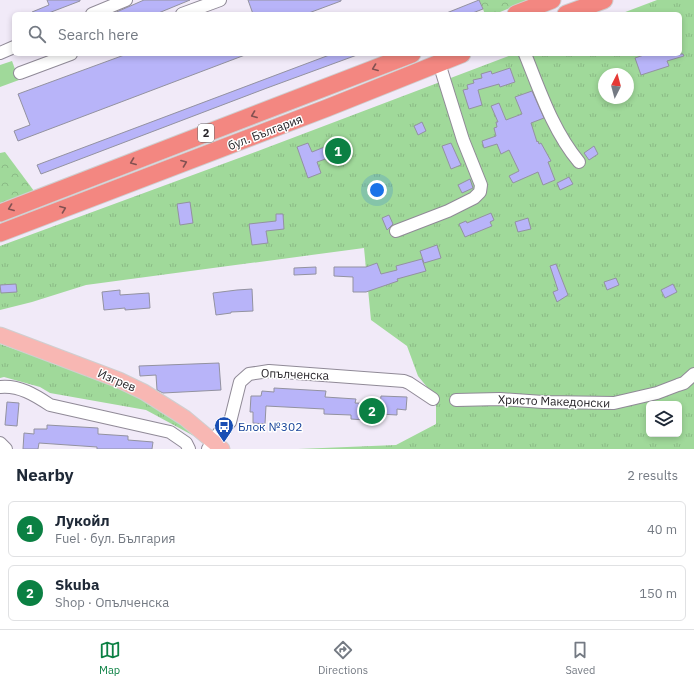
<!DOCTYPE html>
<html lang="en">
<head>
<meta charset="utf-8">
<style>
	:root { --surface:#fff; --page:#f2f2f3; --text:#1f2937; --muted:#747a83; --line:#e0e1e3; --accent:#0b8043 }
	body { margin:0; font-family:"IBM Plex Sans",sans-serif; background:var(--page); color:var(--text) }
	.controls { position:absolute; right:12px; bottom:12px; display:grid; overflow:hidden; border-radius:6px; box-shadow:0 2px 6px #0003 }
	.controls button { width:36px; height:36px; display:grid; place-items:center; padding:0; border:0; border-bottom:1px solid var(--line); background:var(--surface); color:var(--text); font:20px sans-serif }
	.compass { position:absolute; left:598px; top:68px; width:36px; height:36px; border-radius:50%; background:var(--surface); box-shadow:0 2px 6px #0003; rotate:6deg }
	.you { position:absolute; left:377px; top:190px; width:14px; height:14px; margin:-10px; border:3px solid #fff; border-radius:50%; background:#1a73e8; box-shadow:0 0 0 6px #1a73e833 }
	.badge { display:grid; place-items:center; width:26px; height:26px; border-radius:50%; background:var(--accent); color:#fff; font-size:13px; font-weight:700 }
	.pin { position:absolute; translate:-50% -50%; border:2px solid #fff; box-shadow:0 1px 4px #0006 }
	.list { margin:0; padding:0; list-style:none }
	h2 { display:flex; justify-content:space-between; align-items:center; height:52px; margin:0; padding:0 16px; font-size:17px }
	h2 small { font-size:13px; font-weight:400; color:var(--muted) }
	.list li { display:grid; grid-template-columns:26px 1fr auto; gap:12px; align-items:center; box-sizing:border-box; height:56px; margin:0 8px 8px; padding:0 8px; border:1px solid var(--line); border-radius:6px }
	.list b { display:block; font-size:15px; white-space:nowrap }
	.list p { margin:0; font-size:13px; white-space:nowrap; color:var(--muted) }
	.list em { font-size:13px; font-style:normal; color:var(--muted) }
	.icon { flex:none; width:22px; height:22px; fill:none; stroke:currentColor; stroke-width:2; stroke-linecap:round; stroke-linejoin:round }
	.map { position:relative; flex:none; width:694px; height:449px; overflow:hidden }
	.search { position:absolute; background:var(--surface); box-shadow:0 2px 6px #0003; left:12px; right:12px; top:12px; height:44px; display:flex; align-items:center; gap:10px; box-sizing:border-box; padding:0 14px; border-radius:6px; color:var(--muted); font-size:15px }
	.sheet { height:180px; background:var(--surface) }
	nav { display:flex; justify-content:space-around; align-items:center; box-sizing:border-box; height:56px; border-top:1px solid var(--line); background:var(--surface); font-size:11px; color:var(--muted) }
	nav a { display:grid; justify-items:center; gap:2px }
	nav .on { color:var(--accent) }
	.map>svg:first-child { display:block }
	.grass { fill:url(#grass-tufts); fill-rule:evenodd }
	.forest { fill:url(#forest-crowns) }
	.park { fill:#a0d99a }
	.building { fill:#b8b4f9; stroke:#9392a0 }
	.lines { fill:none; stroke-linecap:round; stroke-linejoin:round }
	.minor-casing { stroke:#908a97; stroke-width:14 }
	.major-casing { stroke:#cfcfd0; stroke-width:17 }
	.highway-casing { stroke:#cfcfd0; stroke-width:19 }
	.minor { stroke:#fff; stroke-width:12 }
	.major { stroke:#f8b7b3; stroke-width:15 }
	.highway { stroke:#f38781; stroke-width:17 }
	.oneway { stroke:#835151 }
	.labels { text-anchor:middle; dominant-baseline:central; stroke-width:3; stroke-linejoin:round; paint-order:stroke }
	.shield { fill:#fff; stroke:#686669; stroke-width:1 }
	.shield-label { font-size:11px; font-weight:bold; fill:#272429 }
	.street-label { font-size:12px; fill:#272429; stroke:#fff }
	.transit-label { font-size:12px; fill:#164399; stroke:#fff; text-anchor:start }
</style>
</head>
<body>
<div class="map">
<svg width="694" height="449" viewBox="0 0 694 449">
	<defs>
		<pattern id="grass-tufts" width="24" height="20" patternUnits="userSpaceOnUse"><rect width="24" height="20" fill="#a0d99a"/><path d="M3 7l-1-3M5 7V3M7 7l1-3M15 17l-1-3M17 17v-4M19 17l1-3" fill="none" stroke="#8aba85"/></pattern>
		<pattern id="forest-crowns" width="20" height="18" patternUnits="userSpaceOnUse"><rect width="20" height="18" fill="#a0d99a"/><path d="M2 6a3 3 0 1 1 6 0M12 15a3 3 0 1 1 6 0" fill="none" stroke="#8aba85"/></pattern>
	</defs>
	<rect width="100%" height="100%" fill="#f1eaf8"/>
	<g class="grass">
		<path d="M657,0H694V449H298L396,445L436,424V398L418,376L407,346L371,320L364,248L86,285L32,302L0,310V246L258,151L514,54H680V14H620ZM604,74H628V98H604ZM649,404H679V434H649Z"/>
		<polygon points="0,344 129,389 193,432 194,436 146,410 50,393 40,387 4,377 0,378"/>
	</g>
	<g class="forest">
		<polygon points="479,0 530,0 495,14 485,14"/>
		<polygon points="5,152 34,191 0,204 0,153"/>
	</g>
	<polygon class="park" points="12,61 19,80 0,87 0,65"/>
	<g class="building">
		<polygon points="47,0 80,0 80,1 46,14 32,14 32,12 49,5"/>
		<polygon points="144,0 190,0 156,14 112,14"/>
		<polygon points="248,0 341,0 341,1 306,14 253,14"/>
		<polygon points="479,0 483,9 470,14 444,14"/>
		<polygon points="127,54 245,55 18,141 14,131 30,125 18,94"/>
		<polygon points="332,54 357,55 267,88 41,174 37,165"/>
		<polygon points="647,54 683,54 684,56 667,61 669,66 641,75 635,58"/>
		<polygon points="510,68 515,82 500,87 499,84 478,90 482,105 469,109 463,90 468,89 467,85 474,83 473,80 482,78 481,74 491,71 492,74"/>
		<polygon points="532,91 544,118 531,123 537,142 538,141 539,144 541,143 551,161 548,162 555,180 543,185 538,172 513,183 509,176 519,171 509,150 501,154 497,144 484,148 482,141 496,136 494,128 497,127 496,122 498,122 491,106 499,103 506,120 522,114 515,97"/>
		<polygon points="422,122 426,131 418,135 414,126"/>
		<polygon points="341,137 348,156 333,161 331,157 317,162 321,173 308,178 297,147 308,143 312,152 327,146 326,143"/>
		<polygon points="451,143 461,165 451,169 442,146"/>
		<polygon points="594,146 598,154 589,160 584,153"/>
		<polygon points="569,177 573,184 560,190 557,183"/>
		<polygon points="470,179 473,188 462,193 458,185"/>
		<polygon points="190,202 193,223 180,225 177,204"/>
		<polygon points="491,213 494,220 490,222 492,226 465,237 459,224 466,221 467,223"/>
		<polygon points="276,214 283,214 284,229 266,231 268,243 252,245 249,224 276,221"/>
		<polygon points="389,215 393,224 387,230 382,218"/>
		<polygon points="528,218 531,229 518,232 515,222"/>
		<polygon points="437,245 441,258 424,263 420,251"/>
		<polygon points="422,259 426,271 397,279 398,281 366,292 353,292 353,277 334,276 334,267 366,267 377,263 381,274 397,270 396,266"/>
		<polygon points="556,264 568,295 557,302 553,292 558,290 550,266"/>
		<polygon points="316,267 316,274 294,275 294,268"/>
		<polygon points="616,278 619,285 607,290 604,282"/>
		<polygon points="16,284 17,292 1,293 0,285"/>
		<polygon points="673,284 677,292 665,298 661,290"/>
		<polygon points="252,289 253,311 231,312 231,313 216,315 213,293 237,290"/>
		<polygon points="120,290 120,295 149,293 150,308 125,310 125,308 104,310 102,292"/>
		<polygon points="219,363 221,390 163,393 157,390 156,375 140,376 139,366"/>
		<polygon points="274,388 326,391 325,397 356,399 355,403 380,404 381,396 407,397 406,410 397,409 397,415 380,414 379,421 351,419 351,415 324,414 324,409 266,406 265,424 253,423 253,412 250,412 251,396 261,396 262,391 274,392"/>
		<polygon points="7,402 19,403 17,426 5,425"/>
		<polygon points="47,425 98,428 98,434 128,436 128,440 153,442 152,449 97,449 97,447 39,443 38,449 23,449 24,433 34,434 34,429 47,429"/>
	</g>
	<g class="lines">
		<g class="minor-casing">
			<g id="minor">
				<polyline points="92,14 126,0"/>
				<polyline points="182,14 220,0"/>
				<polyline points="0,53 14,47"/>
				<path d="M525,54C540,91 553,131 579,162"/>
				<polyline points="20,73 71,54"/>
				<polyline points="396,231 448,211 474,198 480,192 481,185 463,140 439,63"/>
				<path d="M0,387C19,385 35,395 50,405L170,432L186,443L189,449"/>
				<polyline points="456,400 500,399 543,402 614,403 657,393 678,385 684,383 694,374"/>
				<polyline points="0,443 6,449"/>
				<polyline points="208,449 221,430 230,422 240,382 249,374 269,371 404,381 409,383 433,399"/>
			</g>
		</g>
		<g class="major-casing">
			<polyline id="major" points="0,335 119,380 144,392 185,418 222,449"/>
		</g>
		<g class="highway-casing">
			<g id="highway">
				<polyline points="516,14 552,0"/>
				<polyline points="566,14 604,0"/>
				<polyline points="0,213 412,54"/>
				<polyline points="0,233 327,108 462,54"/>
			</g>
		</g>
		<use href="#minor" class="minor"/>
		<use href="#major" class="major"/>
		<use href="#highway" class="highway"/>
	</g>
	<defs><path id="oneway-chevron" d="M-2-3.5L2.5 0L-2 3.5" fill="none" stroke-width="1.6" stroke-linecap="round" stroke-linejoin="round"/></defs>
	<g class="oneway">
		<use href="#oneway-chevron" transform="translate(375 68) rotate(159)"/>
		<use href="#oneway-chevron" transform="translate(254 115) rotate(159)"/>
		<use href="#oneway-chevron" transform="translate(133 162) rotate(159)"/>
		<use href="#oneway-chevron" transform="translate(184 163) rotate(-21)"/>
		<use href="#oneway-chevron" transform="translate(11 208) rotate(159)"/>
		<use href="#oneway-chevron" transform="translate(63 209) rotate(-21)"/>
	</g>
	<defs>
		<g id="bus-pin" transform="scale(1)"><path d="M0 17L-7.5 6A9.5 9.5 0 1 1 7.5 6Z" fill="#1a4fb4" stroke="#fff"/><path d="M-5-6H5V4H4V6H2V4H-2V6H-4V4H-5ZM-3.5-4V0h7V-4ZM-3.5 1.2v1.5H-2V1.2ZM2 1.2v1.5H3.5V1.2Z" fill="#fff"/></g>
	</defs>
	<g fill-rule="evenodd">
		<use href="#bus-pin" x="224" y="426"/>
	</g>
	<g class="labels">
		<rect class="shield" x="198" y="124" width="16" height="18" rx="3"/>
		<g class="shield-label">
			<text x="206" y="133">2</text>
		</g>
		<g class="street-label">
			<text transform="translate(265 132) rotate(-21)">бул. България</text>
			<text transform="translate(295 374) rotate(2)">Опълченска</text>
			<text transform="translate(117 380) rotate(23)">Изгрев</text>
			<text transform="translate(554 401) rotate(2)">Христо Македонски</text>
		</g>
		<g class="transit-label">
			<text x="238" y="426">Блок №302</text>
		</g>
	</g>
</svg>
<div class="controls">
<button><svg class="icon" aria-label="layers" viewBox="0 0 24 24"><path d="M12 4l9 5-9 5-9-5zM3 14l9 5 9-5"/></svg></button>
</div>
<svg class="compass" viewBox="-18 -18 36 36"><path d="M0-13l5 13h-10z" fill="#e53935"/><path d="M0 13l5-13h-10z" fill="#747a83"/></svg>
<div class="you"></div>
<div class="pin badge" style="left:338px;top:151px">1</div>
<div class="pin badge" style="left:372px;top:411px">2</div>
<div class="search"><svg class="icon" aria-label="search" viewBox="0 0 24 24"><circle cx="10" cy="10" r="6"/><path d="M15 15l6 6"/></svg>Search here</div>
</div>
<section class="sheet">
<h2>Nearby<small>2 results</small></h2>
<ul class="list">
<li><span class="badge">1</span><div><b>Лукойл</b><p>Fuel · бул. България</p></div><em>40 m</em></li>
<li><span class="badge">2</span><div><b>Skuba</b><p>Shop · Опълченска</p></div><em>150 m</em></li>
</ul>
</section>
<nav>
<a class="on"><svg class="icon" aria-label="map" viewBox="0 0 24 24"><path d="M3 6l6-2 6 2 6-2v14l-6 2-6-2-6 2zM9 4v14M15 6v14"/></svg>Map</a>
<a><svg class="icon" aria-label="directions" viewBox="0 0 24 24"><path d="M12 3l9 9-9 9-9-9zM9 14v-3h6M13 9l2 2-2 2"/></svg>Directions</a>
<a><svg class="icon" aria-label="saved" viewBox="0 0 24 24"><path d="M7 4h10v16l-5-4-5 4z"/></svg>Saved</a>
</nav>
</body>
</html>
